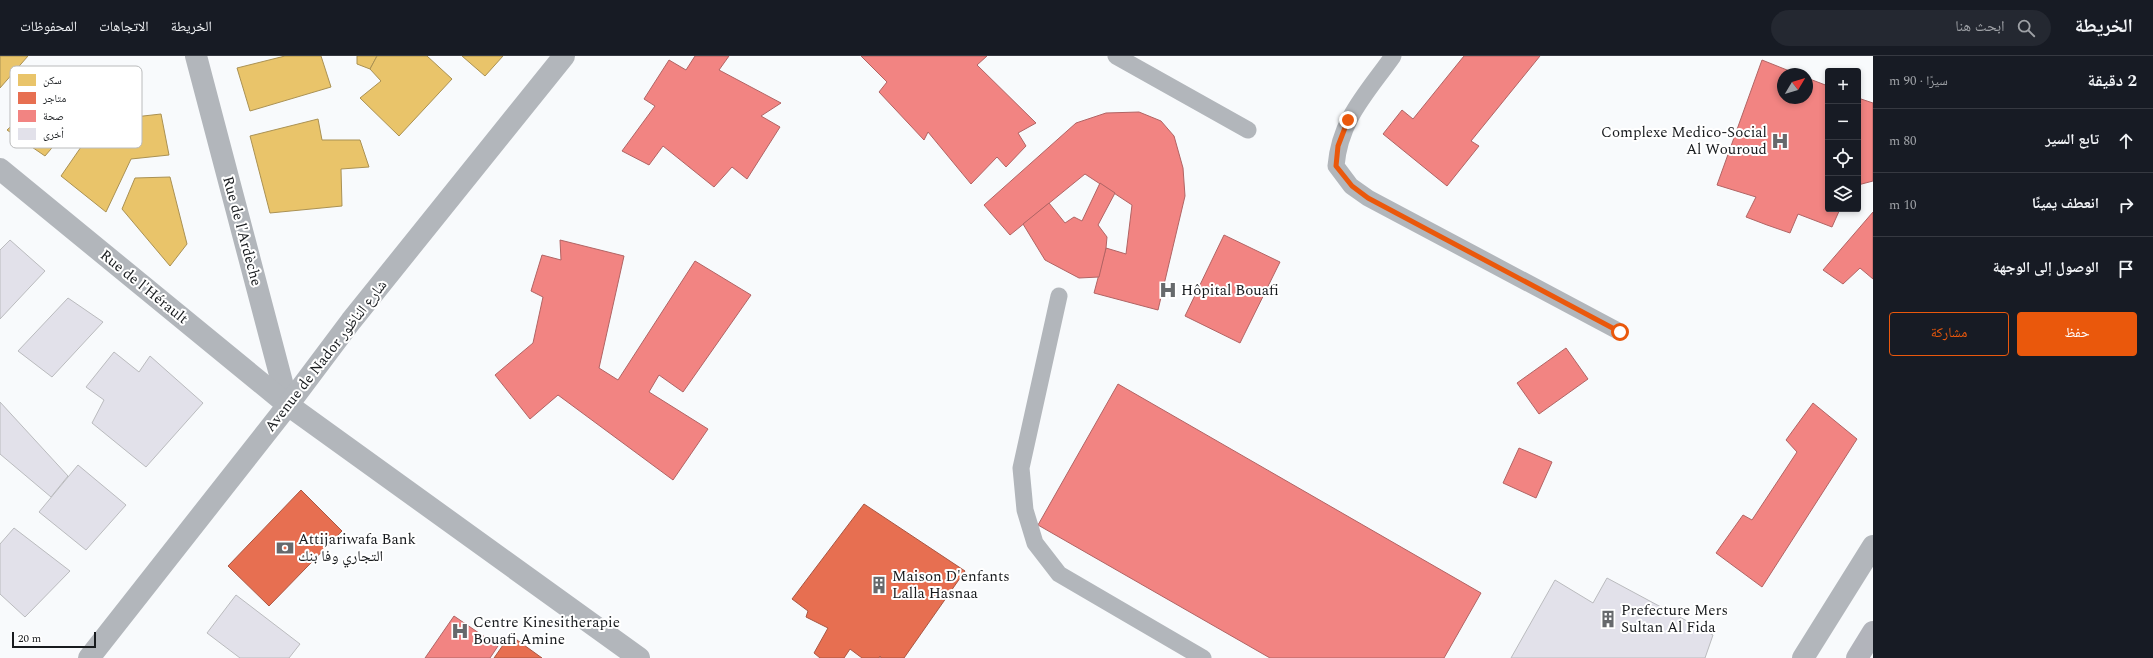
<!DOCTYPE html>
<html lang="ar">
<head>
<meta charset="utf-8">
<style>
	:root { --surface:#171b24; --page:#242831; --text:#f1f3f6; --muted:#9ea1a6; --line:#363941; --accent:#ea580c }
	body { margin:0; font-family:Spectral,"Noto Naskh Arabic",serif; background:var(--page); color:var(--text); direction:rtl }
	.controls { position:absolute; right:12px; top:12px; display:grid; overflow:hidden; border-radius:4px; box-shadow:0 2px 6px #0003 }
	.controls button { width:36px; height:36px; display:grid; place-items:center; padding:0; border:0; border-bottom:1px solid var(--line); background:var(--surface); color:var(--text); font:20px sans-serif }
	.compass { position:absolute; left:1777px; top:12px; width:36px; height:36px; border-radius:50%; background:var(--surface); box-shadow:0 2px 6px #0003; rotate:52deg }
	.scale { position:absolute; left:12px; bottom:10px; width:84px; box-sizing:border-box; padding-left:4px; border:2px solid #181b1e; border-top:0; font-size:11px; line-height:14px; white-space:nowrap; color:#181b1e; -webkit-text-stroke:3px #fff; paint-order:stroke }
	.stop { position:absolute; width:12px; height:12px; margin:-9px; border:3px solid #ea580c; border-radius:50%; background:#fff }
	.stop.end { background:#ea580c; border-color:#fff; box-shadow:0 1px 4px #0008 }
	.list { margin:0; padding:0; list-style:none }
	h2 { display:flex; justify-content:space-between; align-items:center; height:52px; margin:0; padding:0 16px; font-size:17px }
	h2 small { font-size:13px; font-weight:400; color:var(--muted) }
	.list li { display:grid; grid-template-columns:26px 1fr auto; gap:12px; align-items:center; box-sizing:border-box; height:64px; padding:0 16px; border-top:1px solid var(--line) }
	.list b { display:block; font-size:15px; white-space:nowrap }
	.list em { font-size:13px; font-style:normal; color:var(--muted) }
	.actions { display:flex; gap:8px; padding:12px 16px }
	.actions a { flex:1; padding:9px 0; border:1px solid var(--accent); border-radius:4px; text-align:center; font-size:14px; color:var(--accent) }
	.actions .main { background:var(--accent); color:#fff }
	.icon { flex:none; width:22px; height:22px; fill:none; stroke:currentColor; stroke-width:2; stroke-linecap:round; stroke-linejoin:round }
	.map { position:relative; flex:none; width:1873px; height:602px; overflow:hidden; direction:ltr }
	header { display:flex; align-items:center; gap:24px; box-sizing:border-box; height:56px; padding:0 20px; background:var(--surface); border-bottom:1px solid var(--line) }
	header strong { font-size:19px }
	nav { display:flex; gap:22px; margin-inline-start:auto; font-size:14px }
	.search { width:280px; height:36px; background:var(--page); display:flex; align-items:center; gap:10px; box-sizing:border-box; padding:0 14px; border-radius:22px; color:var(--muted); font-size:15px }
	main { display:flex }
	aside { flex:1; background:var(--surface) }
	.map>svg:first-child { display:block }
	.homes { fill:#e9c46a; stroke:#aa9153 }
	.shops { fill:#e76f51; stroke:#a95642 }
	.health { fill:#f28482; stroke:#b16464 }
	.building { fill:#e2e1ea; stroke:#babbbe }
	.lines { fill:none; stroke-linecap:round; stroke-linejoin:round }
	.lane { stroke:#b2b6bb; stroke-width:17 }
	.street { stroke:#b2b6bb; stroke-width:22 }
	.secondary { stroke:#b2b4bb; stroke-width:22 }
	.route { stroke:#ea580c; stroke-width:5 }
	.labels { text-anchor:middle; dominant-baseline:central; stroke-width:4; stroke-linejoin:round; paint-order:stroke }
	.poi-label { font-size:15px; fill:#181b1e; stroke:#fff; text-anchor:start }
	.street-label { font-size:15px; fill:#181b1e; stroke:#fff }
	.key { fill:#fff; stroke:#babbbc; stroke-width:1 }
	.key-label { font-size:11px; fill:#181b1e }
</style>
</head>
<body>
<header>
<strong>الخريطة</strong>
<div class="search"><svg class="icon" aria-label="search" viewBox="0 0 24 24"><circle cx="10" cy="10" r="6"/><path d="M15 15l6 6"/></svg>ابحث هنا</div>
<nav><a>الخريطة</a><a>الاتجاهات</a><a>المحفوظات</a></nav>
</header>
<main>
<aside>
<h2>2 دقيقة<small>سيرًا · 90 m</small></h2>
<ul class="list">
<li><svg class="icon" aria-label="ahead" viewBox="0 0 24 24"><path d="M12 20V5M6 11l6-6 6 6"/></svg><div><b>تابع السير</b></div><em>80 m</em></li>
<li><svg class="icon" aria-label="right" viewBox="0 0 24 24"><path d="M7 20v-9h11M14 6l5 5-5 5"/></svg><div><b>انعطف يمينًا</b></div><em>10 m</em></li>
<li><svg class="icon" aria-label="arrive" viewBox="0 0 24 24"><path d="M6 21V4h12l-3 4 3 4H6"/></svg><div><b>الوصول إلى الوجهة</b></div></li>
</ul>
<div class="actions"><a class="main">حفظ</a><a>مشاركة</a></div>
</aside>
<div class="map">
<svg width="1873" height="602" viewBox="0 0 1873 602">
	<rect width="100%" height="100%" fill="#f8fafc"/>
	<g class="homes">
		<polygon points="0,0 28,0 0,32"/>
		<polygon points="285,0 321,0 331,31 250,55 237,12"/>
		<polygon points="357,0 377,0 370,13 357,8"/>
		<polygon points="377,0 427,0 452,23 399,80 360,42 381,25 370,13"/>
		<polygon points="462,0 503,0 485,20"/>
		<polygon points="51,33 80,59 45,100 7,74"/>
		<polygon points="161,58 169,99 131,103 106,156 61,120 99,65"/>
		<polygon points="318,63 322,84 360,84 369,111 341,113 342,150 270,157 250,80"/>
		<polygon points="170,121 187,188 170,210 122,153 135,122"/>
	</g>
	<g class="shops">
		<polygon points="301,434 342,475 269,550 228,510"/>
		<polygon points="864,448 965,515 904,602 881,602 880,600 879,602 862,602 850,593 844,602 820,602 814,597 828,572 806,561 808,555 792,543"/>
		<polygon points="510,579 542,602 494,602"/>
	</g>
	<g class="health">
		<polygon points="695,0 729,0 719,14 781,47 761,60 780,71 747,123 732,111 714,131 663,90 649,109 622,95 655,50 644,43 669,4 686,14"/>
		<polygon points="861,0 987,0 977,9 1036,67 1018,77 1026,90 1006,111 997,101 971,128 928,76 924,84 879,36 887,26"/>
		<polygon points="1464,0 1540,0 1471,85 1479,90 1447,130 1383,78 1402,54 1413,63"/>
		<polygon points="1762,4 1797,18 1783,18 1783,42 1807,42 1807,22 1828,30 1828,153 1840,153 1832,171 1798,158 1790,177 1767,169 1746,161 1756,141 1717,129"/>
		<polygon points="1858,42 1873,47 1873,125 1858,129"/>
		<polygon points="1139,56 1161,65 1174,80 1183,112 1185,140 1158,254 1094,237 1106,192 1126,198 1132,149 1085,118 1010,179 984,149 1076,67 1106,57"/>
		<polygon points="1100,127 1115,137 1098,169 1107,181 1106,192 1099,221 1079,222 1045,204 1023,168 1049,147 1065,167 1074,161 1082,165"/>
		<polygon points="1873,156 1873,223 1860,212 1843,228 1823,214"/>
		<polygon points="1224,179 1280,206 1240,287 1185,260"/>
		<polygon points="560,184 624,200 599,312 618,324 695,205 751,239 683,336 659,319 649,336 708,373 673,424 558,339 530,363 495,319 533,287 543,241 531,235 542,199 561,204"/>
		<polygon points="1566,292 1588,323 1539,358 1517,327"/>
		<polygon points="1118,328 1481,537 1444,602 1270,602 1038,469"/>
		<polygon points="1813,347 1857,383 1762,531 1716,497 1743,459 1752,464 1797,396 1786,384"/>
		<polygon points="1519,392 1552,406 1536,442 1503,427"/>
		<polygon points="454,560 498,590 490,602 425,602"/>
	</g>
	<g class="building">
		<polygon points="10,184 45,215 0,263 0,194"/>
		<polygon points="68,242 103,266 52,321 18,295"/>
		<polygon points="114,296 139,316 150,300 203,347 146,411 92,367 104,344 86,331"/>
		<polygon points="0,346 68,420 51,441 0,398"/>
		<polygon points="78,409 126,449 86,494 39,456"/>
		<polygon points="14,472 70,515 25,561 0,538 0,488"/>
		<polygon points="1607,522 1713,579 1705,602 1511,602 1555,524 1593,547"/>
		<polygon points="236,539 300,588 289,602 240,602 207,577"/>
	</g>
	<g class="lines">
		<g class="lane">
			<polyline points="1116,0 1248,74"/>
			<path d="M1393,0C1367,37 1340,63 1336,110L1351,130L1368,142L1620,276"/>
			<polyline points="1059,240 1021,412 1025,454 1035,487 1059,518 1203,602"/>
		</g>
		<g class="street">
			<polyline points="196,0 288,349"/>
			<polyline points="0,113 288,349 639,602"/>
			<polyline points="89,602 288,349 351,265 564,0"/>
			<polyline points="1803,602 1873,490"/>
		</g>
		<polyline class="secondary" points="1857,602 1873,576"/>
	</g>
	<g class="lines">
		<polyline class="route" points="1348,64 1338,90 1336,110 1352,130 1368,142 1620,276"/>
	</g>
	<defs>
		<g id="hospital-bare" transform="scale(1.38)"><path d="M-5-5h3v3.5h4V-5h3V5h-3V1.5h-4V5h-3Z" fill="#66696c" stroke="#fff" stroke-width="2.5" paint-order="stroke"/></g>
		<g id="bank-bare" transform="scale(1.38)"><path d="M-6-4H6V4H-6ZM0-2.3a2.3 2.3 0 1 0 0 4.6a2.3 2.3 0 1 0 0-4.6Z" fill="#66696c" stroke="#fff" stroke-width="2.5" paint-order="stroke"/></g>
		<g id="building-bare" transform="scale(1.38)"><path d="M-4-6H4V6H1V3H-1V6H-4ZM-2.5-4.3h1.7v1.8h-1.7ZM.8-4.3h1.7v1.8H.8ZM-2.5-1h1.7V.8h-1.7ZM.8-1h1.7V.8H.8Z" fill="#66696c" stroke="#fff" stroke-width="2.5" paint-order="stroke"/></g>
	</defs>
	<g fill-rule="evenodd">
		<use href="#hospital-bare" x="1780" y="85"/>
		<use href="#hospital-bare" x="1168" y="234"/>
		<use href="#bank-bare" x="285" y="492"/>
		<use href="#building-bare" x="879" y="529"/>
		<use href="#building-bare" x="1608" y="563"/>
		<use href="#hospital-bare" x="460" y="575"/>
	</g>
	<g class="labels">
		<g class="poi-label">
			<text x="1767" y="76" text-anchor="end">Complexe Medico-Social<tspan x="1767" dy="17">Al Wouroud</tspan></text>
			<text x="1181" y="234">Hôpital Bouafi</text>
			<text x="298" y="483">Attijariwafa Bank<tspan x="298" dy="17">التجاري وفا بنك</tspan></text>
			<text x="892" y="520">Maison D'enfants<tspan x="892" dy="17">Lalla Hasnaa</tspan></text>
			<text x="1621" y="554">Prefecture Mers<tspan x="1621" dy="17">Sultan Al Fida</tspan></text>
			<text x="473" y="566">Centre Kinesitherapie<tspan x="473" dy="17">Bouafi Amine</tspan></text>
		</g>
		<g class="street-label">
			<text transform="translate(242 175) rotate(75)">Rue de l'Ardèche</text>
			<text transform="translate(144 231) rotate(39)">Rue de l'Hérault</text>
			<text transform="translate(326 300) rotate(-52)">Avenue de Nador شارع الناظور</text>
		</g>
	</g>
	<rect x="10" y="10" width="132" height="82" rx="6" class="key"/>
	<rect x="18" y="18" width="18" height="12" fill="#e9c46a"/>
	<rect x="18" y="36" width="18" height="12" fill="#e76f51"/>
	<rect x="18" y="54" width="18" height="12" fill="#f28482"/>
	<rect x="18" y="72" width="18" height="12" fill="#e2e1ea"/>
	<g class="key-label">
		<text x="43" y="28">سكن</text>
		<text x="43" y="46">متاجر</text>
		<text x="43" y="64">صحة</text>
		<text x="43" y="82">أخرى</text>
	</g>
</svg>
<div class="controls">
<button>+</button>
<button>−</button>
<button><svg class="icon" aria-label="locate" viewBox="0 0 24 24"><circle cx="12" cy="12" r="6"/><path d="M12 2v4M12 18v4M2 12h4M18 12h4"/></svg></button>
<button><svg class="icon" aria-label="layers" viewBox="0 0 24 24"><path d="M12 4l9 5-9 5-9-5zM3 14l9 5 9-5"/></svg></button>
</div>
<svg class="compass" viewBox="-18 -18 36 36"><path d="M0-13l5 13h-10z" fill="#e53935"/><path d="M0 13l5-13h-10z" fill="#9ea1a6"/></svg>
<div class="scale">20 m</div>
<div class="stop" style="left:1620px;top:276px"></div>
<div class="stop end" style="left:1348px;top:64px"></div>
</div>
</main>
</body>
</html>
